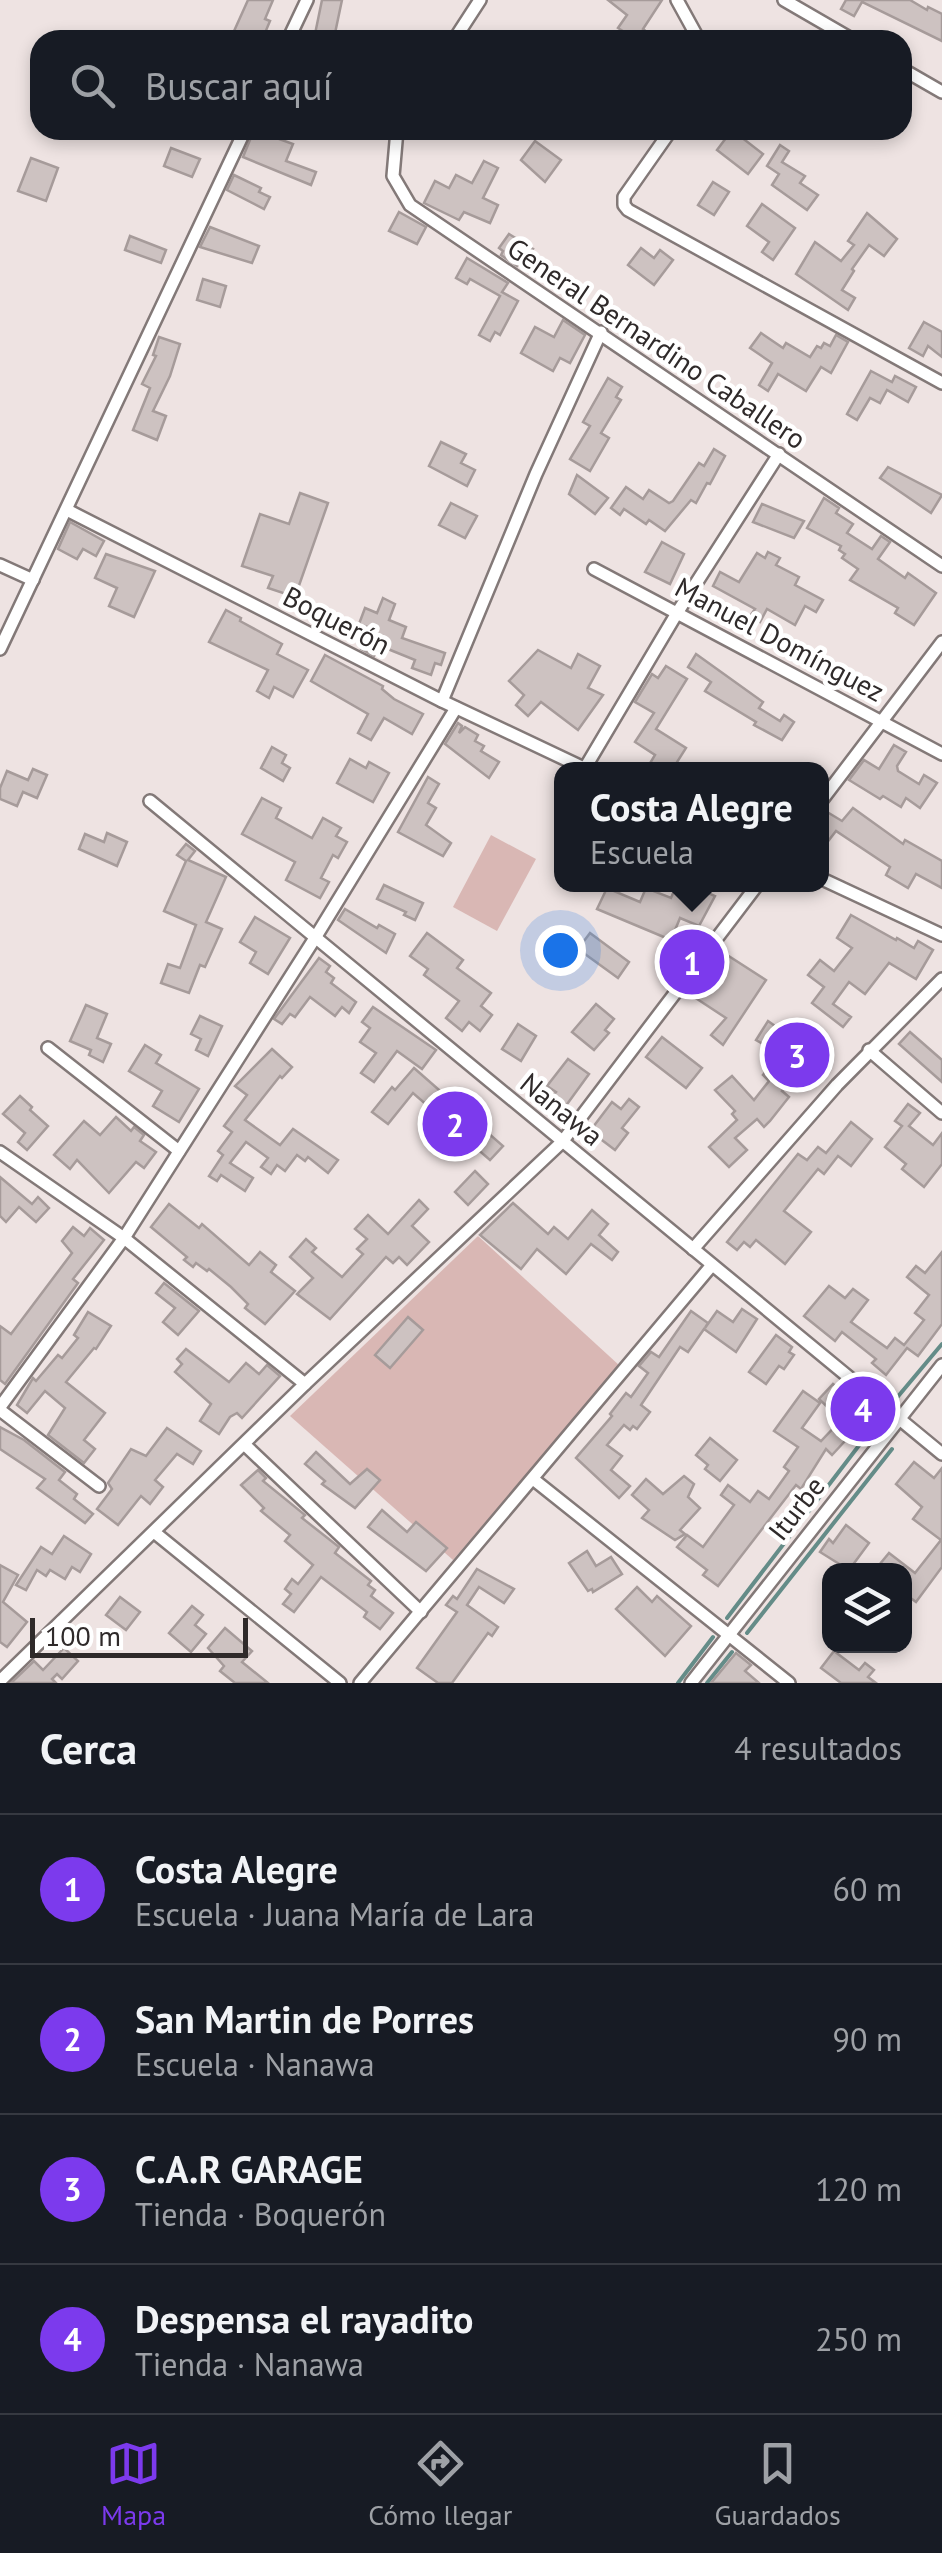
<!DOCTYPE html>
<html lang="es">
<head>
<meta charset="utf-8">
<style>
	:root { --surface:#171b24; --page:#242831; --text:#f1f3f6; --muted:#9ea1a6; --line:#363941; --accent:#7c3aed }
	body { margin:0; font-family:"PT Sans",sans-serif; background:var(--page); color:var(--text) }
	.controls { position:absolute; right:30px; bottom:30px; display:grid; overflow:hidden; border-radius:20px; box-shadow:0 5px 15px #0003 }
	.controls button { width:90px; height:90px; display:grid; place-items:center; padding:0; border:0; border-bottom:2px solid var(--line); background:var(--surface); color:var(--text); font:50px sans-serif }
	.scale { position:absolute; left:30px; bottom:25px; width:218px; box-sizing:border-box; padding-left:10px; border:5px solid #2f2a2a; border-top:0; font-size:28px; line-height:35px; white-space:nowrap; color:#2f2a2a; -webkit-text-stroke:8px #fff; paint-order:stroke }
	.you { position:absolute; left:560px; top:950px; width:35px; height:35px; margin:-25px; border:8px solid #fff; border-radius:50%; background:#1a73e8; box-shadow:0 0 0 15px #1a73e833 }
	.badge { display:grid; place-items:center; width:65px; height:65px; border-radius:50%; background:var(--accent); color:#fff; font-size:32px; font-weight:700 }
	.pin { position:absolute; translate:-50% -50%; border:5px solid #fff; box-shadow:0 2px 10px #0006 }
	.popup { position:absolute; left:554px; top:762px; width:275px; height:130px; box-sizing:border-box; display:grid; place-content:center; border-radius:20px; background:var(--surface); filter:drop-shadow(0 2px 8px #0005); font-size:32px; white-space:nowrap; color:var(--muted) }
	.popup b { font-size:38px; color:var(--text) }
	.popup::after { content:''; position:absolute; left:50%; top:100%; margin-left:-20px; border:20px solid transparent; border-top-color:var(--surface) }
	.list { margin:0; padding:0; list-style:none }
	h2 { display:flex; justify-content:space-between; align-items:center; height:130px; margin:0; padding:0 40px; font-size:42px }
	h2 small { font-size:32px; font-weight:400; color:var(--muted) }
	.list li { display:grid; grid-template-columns:65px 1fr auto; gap:30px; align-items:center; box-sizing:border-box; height:150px; padding:0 40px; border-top:2px solid var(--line) }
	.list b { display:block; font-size:38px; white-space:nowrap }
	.list p { margin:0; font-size:32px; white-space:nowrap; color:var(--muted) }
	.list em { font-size:32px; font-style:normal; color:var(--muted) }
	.icon { flex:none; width:55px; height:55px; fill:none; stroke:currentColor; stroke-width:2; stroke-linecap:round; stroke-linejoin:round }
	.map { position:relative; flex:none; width:942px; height:1683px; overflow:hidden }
	.search { position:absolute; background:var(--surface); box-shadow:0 5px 15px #0003; left:30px; right:30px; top:30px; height:110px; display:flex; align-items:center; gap:25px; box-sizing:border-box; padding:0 35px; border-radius:30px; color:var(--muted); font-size:38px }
	.sheet { height:730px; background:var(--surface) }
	nav { display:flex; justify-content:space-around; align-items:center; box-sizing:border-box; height:140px; border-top:2px solid var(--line); background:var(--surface); font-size:28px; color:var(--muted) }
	nav a { display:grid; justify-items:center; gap:5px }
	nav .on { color:var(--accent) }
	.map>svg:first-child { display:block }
	.green { fill:#d9b7b4 }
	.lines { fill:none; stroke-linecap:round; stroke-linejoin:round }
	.stream { stroke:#648c88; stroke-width:4 }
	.building { fill:#cdc2c1; stroke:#a69b9a; stroke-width:2.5 }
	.minor-casing { stroke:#837978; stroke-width:16 }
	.minor { stroke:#fff; stroke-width:11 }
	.labels { text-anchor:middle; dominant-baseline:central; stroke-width:9; stroke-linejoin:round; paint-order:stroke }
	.street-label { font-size:28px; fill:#2f2a2a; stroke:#fff }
</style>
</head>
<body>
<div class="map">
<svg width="942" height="1683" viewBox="0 0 942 1683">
	<rect width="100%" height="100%" fill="#eee3e2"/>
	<g class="green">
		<polygon points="491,835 536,859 497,931 453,907"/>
		<polygon points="478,1236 620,1366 453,1560 290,1416"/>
	</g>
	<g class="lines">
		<g class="stream">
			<polyline points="895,1400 942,1344"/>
			<polyline points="727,1618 880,1418"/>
			<polyline points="747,1633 892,1449"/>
			<polyline points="678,1683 713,1637"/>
			<polyline points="707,1683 732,1652"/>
		</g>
	</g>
	<g class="building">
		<polygon points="248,0 273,0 265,19 270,21 262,40 230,40"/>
		<polygon points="322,0 342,0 334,38 315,34"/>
		<polygon points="608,0 662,0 643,29 657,40 637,40 618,28 627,15"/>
		<polygon points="846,0 910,0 927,10 928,7 942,14 942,41 862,2 854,16 841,9"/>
		<polygon points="254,130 293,144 286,161 316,172 311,185 243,157"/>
		<polygon points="732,130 763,154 748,174 717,150"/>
		<polygon points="535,141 561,160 545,182 521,160"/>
		<polygon points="780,145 789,151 782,162 805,176 800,183 818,195 807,210 772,185 779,174 767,166"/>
		<polygon points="171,148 200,159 192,177 164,166"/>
		<polygon points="31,158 58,168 46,201 18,191"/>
		<polygon points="484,161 498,168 483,198 498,205 490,223 464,212 459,220 424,203 435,181 449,188 456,175 472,183"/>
		<polygon points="234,175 261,188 259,192 270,197 264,209 227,190"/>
		<polygon points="713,182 729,192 714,215 698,205"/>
		<polygon points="762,204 795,228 773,260 762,252 769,242 747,226"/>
		<polygon points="399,212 426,227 417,244 389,231"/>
		<polygon points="867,213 897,239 884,256 869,245 852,269 854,271 842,290 855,298 848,310 796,274 815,242 841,261 854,245 848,241"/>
		<polygon points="210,227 259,246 252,263 200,247"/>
		<polygon points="509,234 533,249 523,264 520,262 517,266 501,255 503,251 499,248"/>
		<polygon points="130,236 166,250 161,263 125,250"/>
		<polygon points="641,248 654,258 660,250 673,260 654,285 628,265"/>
		<polygon points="467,258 508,283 502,292 518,301 500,335 495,332 490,341 479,335 500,296 470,279 467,284 456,278"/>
		<polygon points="203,279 226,286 220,307 197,300"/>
		<polygon points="563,320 585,335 570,363 560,358 553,371 521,353 535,327 554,337"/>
		<polygon points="924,322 942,332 942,357 928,346 923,356 909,348"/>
		<polygon points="761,333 783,348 786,343 810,357 817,346 821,348 824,343 830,346 836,335 848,342 831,373 821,367 806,391 778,374 768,391 759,385 772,363 750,348"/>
		<polygon points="159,337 180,344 170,376 153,411 166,416 157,440 133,430 150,388 142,384 156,356 153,355"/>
		<polygon points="871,371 892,382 895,376 916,387 908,402 887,390 880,403 870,398 857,420 847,414"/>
		<polygon points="608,378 622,387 616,397 621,400 601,433 609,438 590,471 570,459 590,426 583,422"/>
		<polygon points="441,442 466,454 461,463 475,470 467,486 429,466"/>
		<polygon points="714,449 725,456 710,484 707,483 696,503 691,500 665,531 649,520 646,524 624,509 620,515 611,508 626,487 643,499 649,490 669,503 673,501 699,463 704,466"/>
		<polygon points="888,467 942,495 931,513 880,478"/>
		<polygon points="577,475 608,498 595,514 569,494"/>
		<polygon points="300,493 328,503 295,597 268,588 273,576 242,566 260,514 289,524"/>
		<polygon points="824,498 839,508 836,513 853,524 847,533 872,549 881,536 890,542 878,559 905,578 908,573 936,593 914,625 895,613 898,608 850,580 858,569 842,558 845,554 839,550 841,546 807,528"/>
		<polygon points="451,503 477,516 465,538 439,525"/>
		<polygon points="762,504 804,521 794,538 753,522"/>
		<polygon points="70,522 104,541 96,556 83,549 77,559 58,549"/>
		<polygon points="662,542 684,554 670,584 645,572"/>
		<polygon points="768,552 780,558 776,565 799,577 795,585 823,600 816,612 805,606 795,625 767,609 760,622 750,616 755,609 713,586 720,572 739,582 757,553 765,558"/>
		<polygon points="106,554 155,571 134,617 109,606 117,588 95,578"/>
		<polygon points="383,598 395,604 389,620 406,627 402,638 445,653 441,665 435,663 431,675 412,668 415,660 378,645 374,656 361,649 370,628 359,624 365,608 377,613"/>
		<polygon points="226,610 241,618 240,621 282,644 277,654 308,670 293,697 274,687 269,698 257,691 268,670 209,642"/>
		<polygon points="538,650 571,668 578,654 600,666 588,688 603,695 578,730 541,702 528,716 516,705 524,695 509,681"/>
		<polygon points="696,654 763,702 759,708 780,721 784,715 794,722 782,740 754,725 756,722 705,691 711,682 688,667"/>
		<polygon points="325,655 383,686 382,689 394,699 423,714 412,734 384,718 371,740 358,733 368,714 311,681"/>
		<polygon points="666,666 687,679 656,729 686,748 672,770 646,770 655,755 635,742 654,713 635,702 652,674 658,678"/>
		<polygon points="458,723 462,726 459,733 465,727 478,735 475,741 484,746 481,751 499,762 489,778 445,744"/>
		<polygon points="894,745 906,752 897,766 898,771 919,784 924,775 937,783 920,808 906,798 901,807 883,796 880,799 849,780 864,760 879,769"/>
		<polygon points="272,747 286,755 282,763 290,768 283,781 261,768"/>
		<polygon points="350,759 366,768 369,762 389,773 373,802 337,783"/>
		<polygon points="33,769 47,775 37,798 23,792 17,806 0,799 0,788 7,771 28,780"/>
		<polygon points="428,777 439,784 428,803 436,808 426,825 451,843 443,856 398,832"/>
		<polygon points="262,798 281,808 276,818 312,838 323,818 341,828 336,836 347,842 338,858 333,855 321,878 329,882 320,898 286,880 295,862 242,834"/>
		<polygon points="853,808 903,844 905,840 942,861 942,888 916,874 908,888 886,875 890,867 836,831 822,849 822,809 842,821"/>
		<polygon points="107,833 127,842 117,866 79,849 85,834 104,842"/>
		<polygon points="186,844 195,851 188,860 226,877 206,922 222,929 205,967 200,965 189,993 161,983 168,964 180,968 196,925 164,911 186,861 177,855"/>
		<polygon points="677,884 688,884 715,896 699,926 680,918 671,940 597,909 607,888 640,902 646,888 671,898"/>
		<polygon points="384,885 423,903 415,920 404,915 406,912 377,899"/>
		<polygon points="345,909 377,928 379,925 395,934 386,953 338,920"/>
		<polygon points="851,915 896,940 897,938 914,948 918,941 933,950 916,979 889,963 865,994 849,982 833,1004 851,1017 843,1027 812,1003 824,987 808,975 820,960 834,971 852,948 837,938"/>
		<polygon points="255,917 290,938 268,974 250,963 256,952 240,942"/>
		<polygon points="427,933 463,960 457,968 491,993 481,1006 492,1015 480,1031 469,1022 462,1031 446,1018 459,1001 424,975 428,969 410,956"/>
		<polygon points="590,933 629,962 618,978 578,949"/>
		<polygon points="724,953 766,980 723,1045 711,1035 726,1018 691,995"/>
		<polygon points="319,958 330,966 326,972 334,978 331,983 356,1002 349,1013 342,1007 335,1016 310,997 295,1017 290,1014 282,1024 274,1019"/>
		<polygon points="596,1004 614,1019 605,1030 609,1033 594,1050 572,1032"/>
		<polygon points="86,1005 107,1014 97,1038 111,1044 103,1062 89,1055 91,1050 70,1041"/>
		<polygon points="373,1007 436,1050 422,1069 397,1051 374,1082 361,1073 376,1053 360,1042 370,1028 362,1022"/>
		<polygon points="200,1016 222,1026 208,1056 196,1050 201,1039 191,1034"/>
		<polygon points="768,1021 822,1059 810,1075 801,1069 782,1091 789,1097 770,1121 764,1127 757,1119 735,1138 747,1150 729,1167 709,1147 737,1120 732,1114 735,1111 715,1090 732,1076 754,1100 769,1081 763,1075 780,1054 756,1040"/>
		<polygon points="518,1024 536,1036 521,1061 502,1049"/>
		<polygon points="910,1032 942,1060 942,1082 899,1044"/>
		<polygon points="662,1037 702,1068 686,1088 646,1057"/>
		<polygon points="145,1045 161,1055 156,1063 199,1089 179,1122 153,1106 162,1091 129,1071"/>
		<polygon points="272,1049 292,1067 282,1078 280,1076 245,1120 280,1145 293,1129 338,1160 328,1173 308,1157 305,1161 297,1155 285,1171 277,1165 271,1174 261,1167 268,1158 246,1142 230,1163 253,1178 245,1191 221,1175 217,1181 209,1176 223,1155 218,1151 232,1132 224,1126 247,1095 235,1086"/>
		<polygon points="568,1059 589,1074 565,1107 552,1097 556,1092 547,1086"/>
		<polygon points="414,1068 503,1146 490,1160 413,1093 388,1124 372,1112 392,1087 395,1090"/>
		<polygon points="20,1096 32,1107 30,1110 48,1126 27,1150 18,1142 25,1133 3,1114"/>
		<polygon points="629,1099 639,1107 622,1128 628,1133 615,1150 590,1131 612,1102 621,1109"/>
		<polygon points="908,1104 920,1113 909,1126 933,1145 942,1133 942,1164 924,1187 902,1169 906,1164 885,1147 902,1126 895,1121"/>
		<polygon points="116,1117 131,1131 134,1127 144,1135 140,1141 156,1152 144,1168 136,1162 109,1193 77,1160 70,1169 54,1155 84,1121 100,1135"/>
		<polygon points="851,1122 872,1139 851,1166 838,1156 824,1174 818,1169 784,1211 811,1232 785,1264 756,1240 750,1247 744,1242 737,1250 727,1242 798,1154 807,1160 818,1147 826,1153"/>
		<polygon points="475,1171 488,1184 468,1205 455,1192"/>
		<polygon points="0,1177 32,1204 38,1197 49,1208 36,1222 19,1207 6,1222 0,1216"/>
		<polygon points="419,1200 428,1209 412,1226 429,1242 407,1265 399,1257 393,1263 386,1257 330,1319 297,1294 313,1278 290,1257 306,1239 316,1248 312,1252 342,1277 363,1254 357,1249 367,1239 355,1229 368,1215 388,1234"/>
		<polygon points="513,1203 548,1234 554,1227 568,1239 592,1210 608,1224 599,1235 618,1252 612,1260 591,1244 566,1274 537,1249 521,1269 480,1235"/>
		<polygon points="169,1204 199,1228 202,1224 249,1265 260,1252 276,1265 271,1272 295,1291 265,1324 245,1308 248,1304 231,1287 209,1269 207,1271 196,1263 193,1267 184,1260 187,1257 151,1227"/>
		<polygon points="73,1227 84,1236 90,1228 104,1240 73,1279 78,1283 5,1384 0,1380 0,1326 11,1334 72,1253 62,1241"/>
		<polygon points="942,1252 942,1324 918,1356 907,1348 886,1375 872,1363 876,1359 842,1332 835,1341 804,1316 829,1286 845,1298 853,1289 868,1300 851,1322 887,1348 895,1338 904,1345 924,1320 915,1313 929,1295 907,1277 916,1266 925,1273"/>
		<polygon points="164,1283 199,1311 178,1335 163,1322 175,1308 156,1293"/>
		<polygon points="742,1309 757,1319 736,1352 704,1329 688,1352 680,1347 641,1405 650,1412 637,1429 633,1426 630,1430 624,1425 607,1445 622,1456 611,1470 630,1486 619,1498 576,1458 612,1416 610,1414 626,1393 631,1397 648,1373 639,1366 651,1352 659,1357 691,1311 708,1323 705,1328 717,1311 733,1322"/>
		<polygon points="88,1312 111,1326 96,1349 94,1348 66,1382 105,1413 84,1440 95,1449 84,1463 48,1435 65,1408 45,1391 27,1413 17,1405 33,1378 36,1381 58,1355 62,1358 78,1338 74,1335"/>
		<polygon points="408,1317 423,1330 390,1368 375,1355"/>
		<polygon points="776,1335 792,1347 789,1352 794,1355 784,1369 779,1366 766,1384 749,1372"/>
		<polygon points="186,1349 229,1382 246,1363 259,1374 267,1365 280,1376 242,1418 237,1413 230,1417 219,1434 200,1421 211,1404 175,1372 182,1364 177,1359"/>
		<polygon points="833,1384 870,1414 832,1455 826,1449 801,1489 796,1485 718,1586 703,1575 707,1570 677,1547 687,1535 703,1547 734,1505 721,1495 728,1485 750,1502 758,1491 769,1499 789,1471 784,1467 798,1447 774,1431 803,1391 820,1403 802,1428 821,1441 841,1420 819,1399"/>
		<polygon points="0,1427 24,1440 65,1472 59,1480 77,1494 74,1499 93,1514 85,1523 37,1488 45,1479 0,1449"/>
		<polygon points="167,1428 201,1451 193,1464 177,1454 155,1480 163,1487 150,1504 141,1496 118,1525 97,1509 112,1489 108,1483 131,1449 146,1456"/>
		<polygon points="710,1438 737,1460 720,1481 705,1469 708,1465 696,1455"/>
		<polygon points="316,1452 350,1484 367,1469 380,1480 355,1508 322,1484 325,1481 305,1464"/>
		<polygon points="914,1462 934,1478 942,1468 942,1567 916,1602 904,1593 904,1570 875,1570 889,1553 915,1573 941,1540 913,1519 922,1507 896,1484"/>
		<polygon points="258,1470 266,1478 263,1481 305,1515 302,1518 339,1547 335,1553 371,1581 368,1585 375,1590 371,1596 393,1613 380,1629 364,1617 367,1612 321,1577 294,1612 283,1604 291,1594 285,1589 292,1579 298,1584 313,1565 285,1541 290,1535 261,1511 264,1508 241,1485"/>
		<polygon points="684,1476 694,1484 688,1497 700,1508 680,1530 685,1534 675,1540 642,1518 649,1510 632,1495 646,1479 663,1494"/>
		<polygon points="382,1510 407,1532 416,1522 447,1548 426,1571 368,1527"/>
		<polygon points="846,1525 869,1543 849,1570 820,1552 829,1539 833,1543"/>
		<polygon points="64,1536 91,1554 80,1572 72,1567 65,1579 50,1570 46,1576 37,1570 26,1590 16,1585 41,1547 52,1554"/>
		<polygon points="587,1551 596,1566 611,1557 622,1574 593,1592 592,1589 588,1591 569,1563"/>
		<polygon points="0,1565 18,1575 3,1602 27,1622 7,1647 0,1642"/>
		<polygon points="477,1569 514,1589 504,1603 479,1587 467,1605 498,1627 492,1636 488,1633 452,1683 438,1683 417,1668 457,1612 446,1605 453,1596 457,1599"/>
		<polygon points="637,1587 652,1602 657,1596 691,1626 665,1656 616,1609"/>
		<polygon points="120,1597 140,1612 126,1630 106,1615"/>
		<polygon points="192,1606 203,1615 195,1625 206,1634 191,1652 169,1633"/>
		<polygon points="225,1628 252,1651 242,1662 268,1683 235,1683 220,1671 224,1666 208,1648"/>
		<polygon points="64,1648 78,1661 62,1679 57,1674 52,1679 56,1683 11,1683 34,1661 43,1670"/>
		<polygon points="834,1651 859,1670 865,1663 874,1670 868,1677 876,1683 841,1683 821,1668"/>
		<polygon points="736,1653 751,1665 745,1671 759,1683 711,1683"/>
	</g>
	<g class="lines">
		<g class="minor-casing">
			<g id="minor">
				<polyline points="677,0 699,40"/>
				<polyline points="784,0 853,40"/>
				<polyline points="288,40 307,0"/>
				<polyline points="454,40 480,0"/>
				<polyline points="902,69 942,92"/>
				<polyline points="397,130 393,176 410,205 942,566"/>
				<polyline points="671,130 624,197 624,205 628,210 942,383"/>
				<polyline points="67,510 442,701 588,770"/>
				<polyline points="0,565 33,580"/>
				<polyline points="594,569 942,754"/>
				<polyline points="0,649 245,130"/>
				<polyline points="442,701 536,474 601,332"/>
				<polyline points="585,768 677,613 779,454"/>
				<polyline points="822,800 942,642"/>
				<polyline points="150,801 942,1454"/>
				<polyline points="822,879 942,935"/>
				<polyline points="48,1048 179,1151"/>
				<polyline points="869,1050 942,1113"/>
				<polyline points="0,1152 124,1238 305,1384"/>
				<polyline points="693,1249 837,1085 942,979"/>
				<polyline points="0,1407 124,1238 315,938 456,708"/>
				<polyline points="0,1410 99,1486"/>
				<polyline points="244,1444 421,1612"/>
				<polyline points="533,1479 789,1683"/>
				<polyline points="154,1532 340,1683"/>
				<polyline points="0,1681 305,1384 562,1142 758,884"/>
				<polyline points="360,1683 712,1265"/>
				<polyline points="691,1683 942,1365"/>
			</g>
		</g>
		<use href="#minor" class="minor"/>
	</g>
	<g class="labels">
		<g class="street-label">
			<text transform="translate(657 343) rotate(34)">General Bernardino Caballero</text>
			<text transform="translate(337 620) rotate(27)">Boquerón</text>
			<text transform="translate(780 639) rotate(28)">Manuel Domínguez</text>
			<text transform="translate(562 1109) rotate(39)">Nanawa</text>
			<text transform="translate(796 1508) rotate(-52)">Iturbe</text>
		</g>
	</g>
</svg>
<div class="controls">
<button><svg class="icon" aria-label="layers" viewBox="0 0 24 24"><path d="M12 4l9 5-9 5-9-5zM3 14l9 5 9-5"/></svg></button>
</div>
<div class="scale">100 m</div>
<div class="you"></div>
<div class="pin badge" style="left:692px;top:962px">1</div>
<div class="popup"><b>Costa Alegre</b>Escuela</div>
<div class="pin badge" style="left:455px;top:1124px">2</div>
<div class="pin badge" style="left:797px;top:1055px">3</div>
<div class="pin badge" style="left:863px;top:1409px">4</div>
<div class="search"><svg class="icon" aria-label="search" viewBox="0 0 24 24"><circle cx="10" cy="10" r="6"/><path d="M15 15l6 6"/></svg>Buscar aquí</div>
</div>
<section class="sheet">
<h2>Cerca<small>4 resultados</small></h2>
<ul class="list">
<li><span class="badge">1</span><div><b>Costa Alegre</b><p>Escuela · Juana María de Lara</p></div><em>60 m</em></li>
<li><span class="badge">2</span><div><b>San Martin de Porres</b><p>Escuela · Nanawa</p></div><em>90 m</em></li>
<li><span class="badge">3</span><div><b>C.A.R GARAGE</b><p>Tienda · Boquerón</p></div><em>120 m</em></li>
<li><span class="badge">4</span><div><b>Despensa el rayadito</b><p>Tienda · Nanawa</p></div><em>250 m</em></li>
</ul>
</section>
<nav>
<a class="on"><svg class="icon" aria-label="map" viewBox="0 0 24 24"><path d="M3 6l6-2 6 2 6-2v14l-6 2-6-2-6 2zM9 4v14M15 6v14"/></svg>Mapa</a>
<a><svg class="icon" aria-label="directions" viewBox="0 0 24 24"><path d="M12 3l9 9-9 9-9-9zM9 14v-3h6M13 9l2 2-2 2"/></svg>Cómo llegar</a>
<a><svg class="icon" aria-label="saved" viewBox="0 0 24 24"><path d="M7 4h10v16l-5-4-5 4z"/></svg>Guardados</a>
</nav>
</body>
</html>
